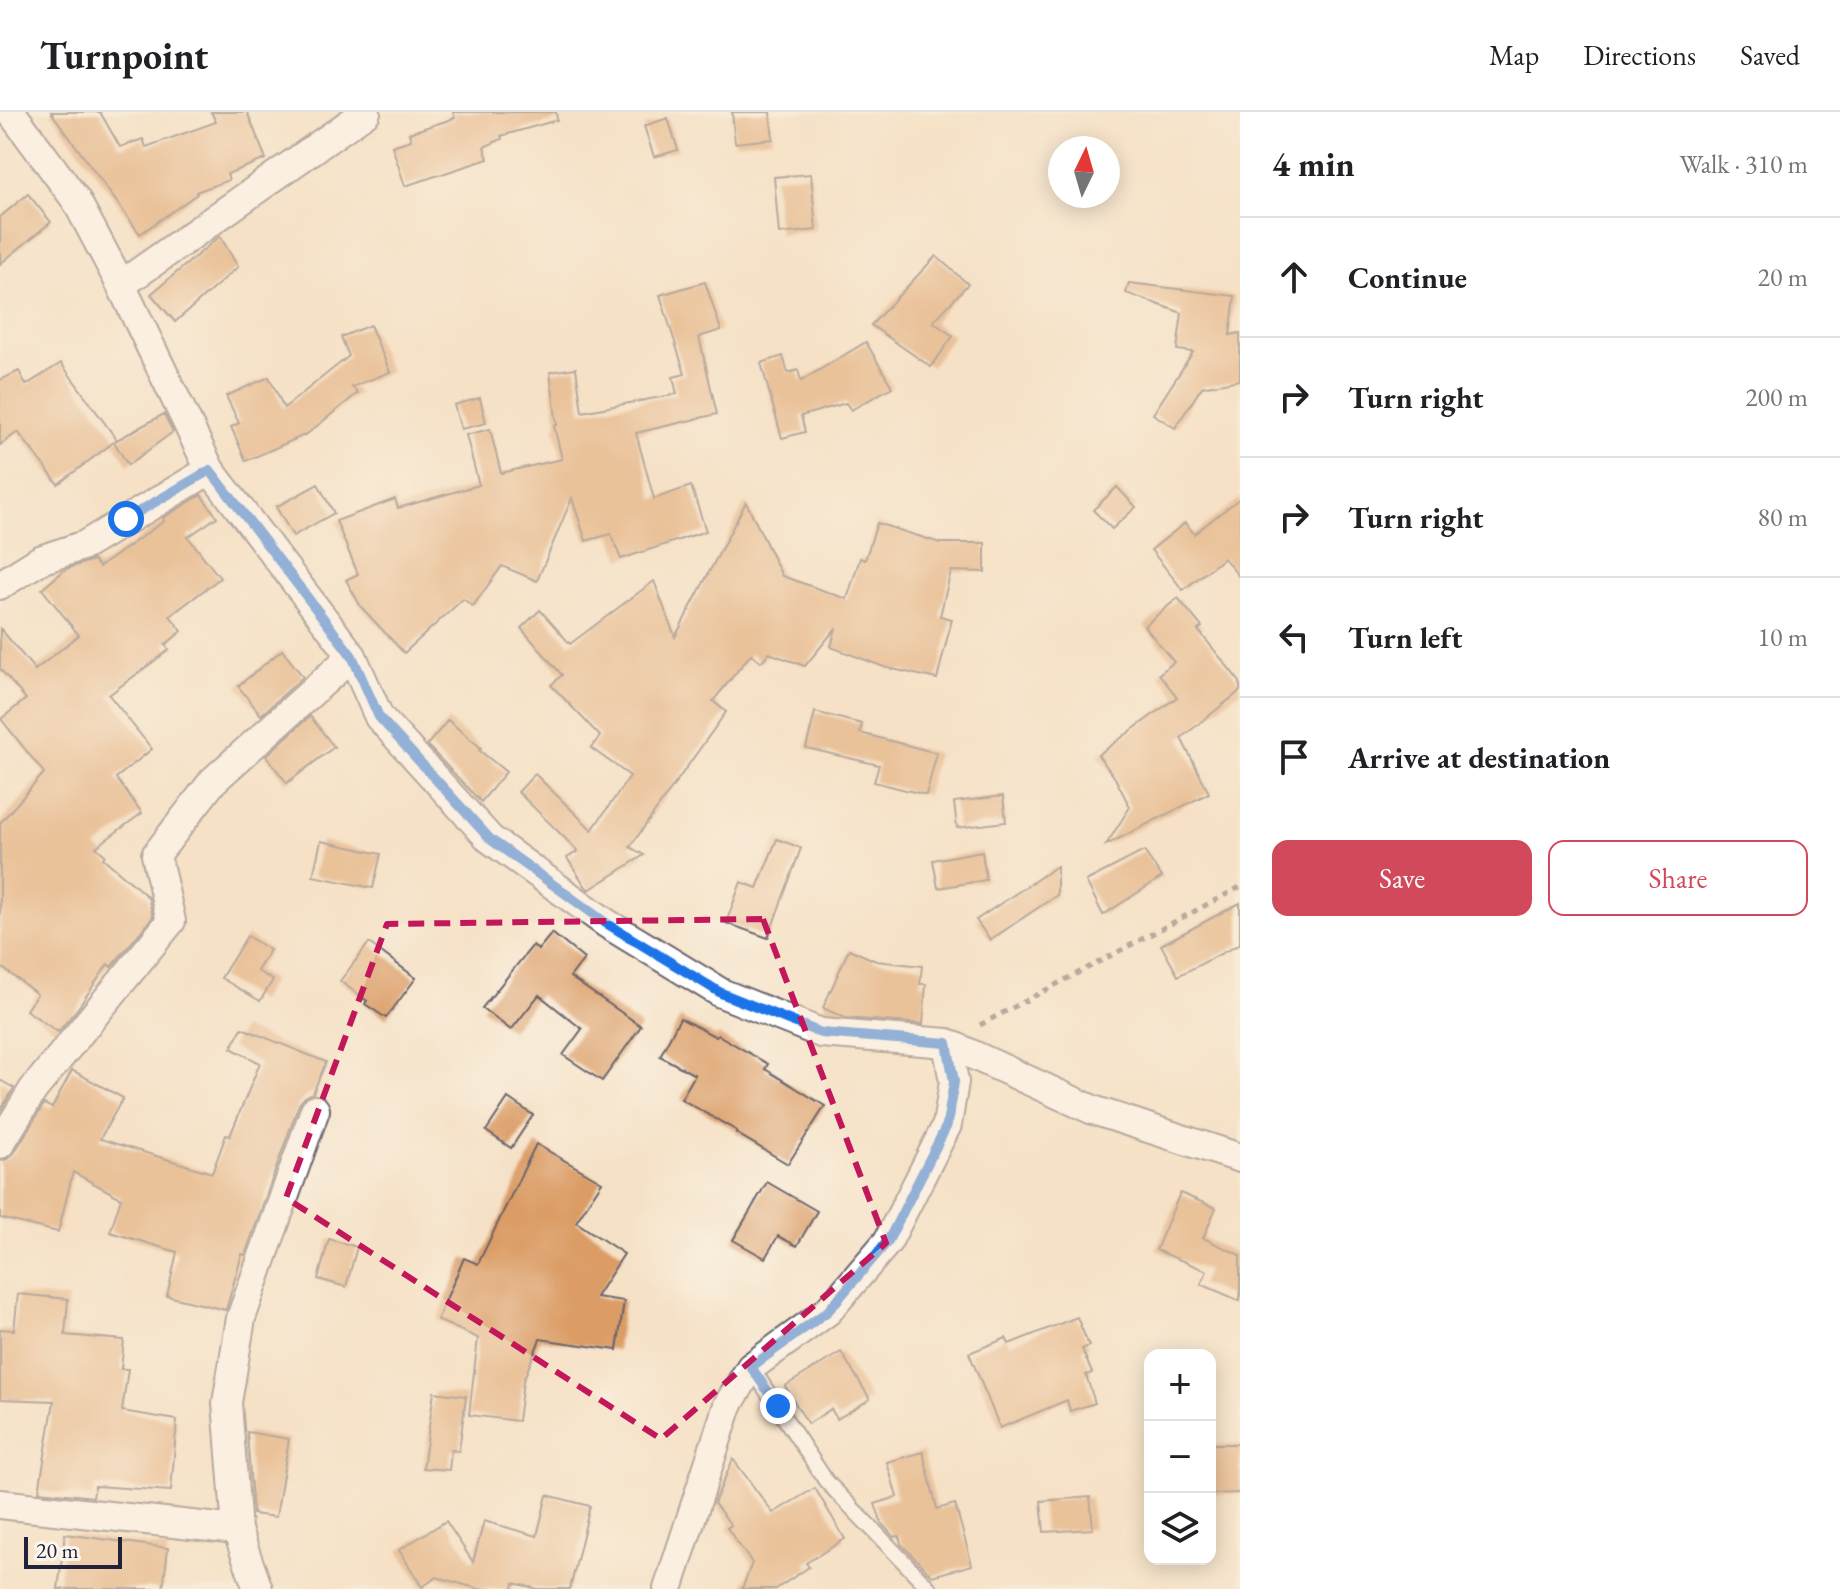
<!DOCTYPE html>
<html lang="en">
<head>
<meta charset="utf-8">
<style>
	:root { --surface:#fff; --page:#f6f6f6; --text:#202124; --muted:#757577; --line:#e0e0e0; --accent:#d1495b }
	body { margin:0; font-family:"EB Garamond",serif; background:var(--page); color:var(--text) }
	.controls { position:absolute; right:24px; bottom:24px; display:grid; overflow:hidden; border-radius:16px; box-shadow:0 4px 20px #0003 }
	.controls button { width:72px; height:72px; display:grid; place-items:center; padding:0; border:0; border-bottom:2px solid var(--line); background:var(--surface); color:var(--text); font:40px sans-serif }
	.compass { position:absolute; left:1048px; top:24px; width:72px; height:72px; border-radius:50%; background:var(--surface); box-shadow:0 4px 20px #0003; rotate:5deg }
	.scale { position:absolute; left:24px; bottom:20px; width:98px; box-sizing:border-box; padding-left:8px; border:4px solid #22223b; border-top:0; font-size:22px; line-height:28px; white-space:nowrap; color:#22223b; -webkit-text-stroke:6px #fbf7ec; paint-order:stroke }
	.stop { position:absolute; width:24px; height:24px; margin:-18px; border:6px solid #1a73e8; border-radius:50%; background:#fff }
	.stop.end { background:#1a73e8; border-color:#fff; box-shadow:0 2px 8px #0008 }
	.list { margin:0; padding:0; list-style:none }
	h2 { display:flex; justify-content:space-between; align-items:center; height:104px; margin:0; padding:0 32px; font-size:34px }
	h2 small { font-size:26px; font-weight:400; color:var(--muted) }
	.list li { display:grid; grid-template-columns:52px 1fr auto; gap:24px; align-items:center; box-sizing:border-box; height:120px; padding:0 32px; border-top:2px solid var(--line) }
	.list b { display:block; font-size:30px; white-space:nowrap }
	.list em { font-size:26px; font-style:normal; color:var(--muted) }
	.actions { display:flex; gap:16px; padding:24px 32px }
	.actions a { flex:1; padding:18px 0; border:2px solid var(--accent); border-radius:16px; text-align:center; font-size:28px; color:var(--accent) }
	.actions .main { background:var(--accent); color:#fff }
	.icon { flex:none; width:44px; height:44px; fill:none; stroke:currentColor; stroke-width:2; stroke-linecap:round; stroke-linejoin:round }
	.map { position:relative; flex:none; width:1240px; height:1477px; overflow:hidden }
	header { display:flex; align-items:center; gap:48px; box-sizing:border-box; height:112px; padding:0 40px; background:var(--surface); border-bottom:2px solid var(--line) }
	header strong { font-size:38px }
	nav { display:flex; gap:44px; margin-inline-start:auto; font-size:28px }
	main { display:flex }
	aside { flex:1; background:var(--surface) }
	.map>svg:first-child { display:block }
	.building { fill:#db9c65 }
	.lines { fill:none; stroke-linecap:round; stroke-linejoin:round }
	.service-casing { stroke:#6c656c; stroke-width:18 }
	.minor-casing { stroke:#6c656c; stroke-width:32 }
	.path { stroke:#6c656c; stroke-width:5; stroke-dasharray:6 6; stroke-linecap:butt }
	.service { stroke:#fff; stroke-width:14 }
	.minor { stroke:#fff; stroke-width:28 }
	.route { stroke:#1a73e8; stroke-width:10 }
	.marked { fill:none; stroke:#c2185b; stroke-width:6; stroke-dasharray:16 10; stroke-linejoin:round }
</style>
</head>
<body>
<header>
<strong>Turnpoint</strong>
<nav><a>Map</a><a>Directions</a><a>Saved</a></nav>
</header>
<main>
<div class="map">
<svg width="1240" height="1477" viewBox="0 0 1240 1477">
	<rect width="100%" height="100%" fill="#fbf7ec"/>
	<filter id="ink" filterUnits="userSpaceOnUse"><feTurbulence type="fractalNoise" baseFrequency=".0125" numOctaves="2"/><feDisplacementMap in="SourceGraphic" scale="16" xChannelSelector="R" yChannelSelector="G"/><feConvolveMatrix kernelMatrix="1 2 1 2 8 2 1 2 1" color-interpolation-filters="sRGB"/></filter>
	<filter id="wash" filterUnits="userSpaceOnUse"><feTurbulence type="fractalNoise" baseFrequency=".006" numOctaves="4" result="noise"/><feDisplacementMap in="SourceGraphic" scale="32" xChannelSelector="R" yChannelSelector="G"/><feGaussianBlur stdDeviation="1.8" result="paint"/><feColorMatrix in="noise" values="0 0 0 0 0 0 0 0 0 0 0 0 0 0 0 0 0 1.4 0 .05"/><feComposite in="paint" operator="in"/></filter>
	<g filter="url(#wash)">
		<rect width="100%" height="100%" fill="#f5e1c6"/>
		<g id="blocks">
			<g class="building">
				<polygon points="51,0 100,0 120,35 143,27 146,35 216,10 211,0 247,0 266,47 227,62 229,68 196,80 197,82 140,122"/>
				<polygon points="453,0 556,0 557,8 501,24 502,27 484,35 488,47 405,74 392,34 411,28 409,21 455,6"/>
				<polygon points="732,0 770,0 773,27 735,31"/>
				<polygon points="668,6 678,38 654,45 644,14"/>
				<polygon points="811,62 816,118 779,122 774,65"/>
				<polygon points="28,82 51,110 0,152 0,105"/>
				<polygon points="220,124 238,155 175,210 151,182"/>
				<polygon points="936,144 968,172 933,210 953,224 931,255 871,213"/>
				<polygon points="705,170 721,218 699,225 717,302 636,321 654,387 691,374 706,419 621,447 611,422 586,429 572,386 537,469 502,454 473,494 463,487 404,541 361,495 346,468 358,462 336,409 395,387 398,396 479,373 466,323 490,317 501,361 562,347 554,314 557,313 550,260 576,256 582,300 677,282 673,265 685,262 660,183"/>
				<polygon points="1129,171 1235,184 1230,223 1240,221 1240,268 1202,275 1175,316 1153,302 1193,240 1177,238 1182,201 1126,181"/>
				<polygon points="370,213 390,260 352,275 358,281 307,322 246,349 231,315 239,311 226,284 269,265 284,296 349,244 341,225"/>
				<polygon points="866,230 892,275 851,298 846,291 801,304 805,320 782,326 761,251 783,244 788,261 798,258 801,269"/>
				<polygon points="61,251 117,328 115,329 164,302 173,320 128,353 114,330 58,372 18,320 0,333 0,268 19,259 26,273"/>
				<polygon points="480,286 486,311 461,317 454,293"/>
				<polygon points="318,372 334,401 293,424 276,395"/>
				<polygon points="1117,375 1136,395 1112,417 1093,398"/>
				<polygon points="201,383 217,405 188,425 220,466 170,504 182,519 165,533 169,538 109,583 152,637 116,666 142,701 96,735 105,743 103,746 148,785 153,805 111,855 108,852 78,896 58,920 26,898 37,882 0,854 0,711 44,661 1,607 26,587 0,557 0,516 35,558 79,523 42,477 66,457 93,448 99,455 164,409 163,406"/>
				<polygon points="1240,386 1240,466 1224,446 1183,478 1151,438 1185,411 1194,422"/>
				<polygon points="746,390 782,464 847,487 860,446 865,448 877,411 940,431 985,431 985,460 951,459 940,504 952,507 937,567 884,555 831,535 836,516 805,554 769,541 761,550 751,542 713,589 726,600 630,735 644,743 589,778 586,775 567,746 578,739 518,680 535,662 592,718 630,664 591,636 600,624 551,573 562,563 521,516 540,498 570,532 654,469 675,525"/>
				<polygon points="1178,486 1202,515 1198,518 1240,570 1240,579 1181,626 1209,681 1106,733 1130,695 1115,666 1098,643 1177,585 1159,562 1174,550 1144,514"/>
				<polygon points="282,538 303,565 261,603 238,574"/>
				<polygon points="815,600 862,612 860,621 937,641 926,683 874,670 879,653 806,636"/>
				<polygon points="310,604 334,635 287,671 266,644"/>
				<polygon points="448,608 481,636 479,638 506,660 481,690 427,633"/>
				<polygon points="1003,684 1006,710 957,716 954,690"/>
				<polygon points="777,727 801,736 768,826 726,811 741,770 757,776"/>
				<polygon points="321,729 381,742 373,776 313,764"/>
				<polygon points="982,739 986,768 938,776 933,748"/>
				<polygon points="1144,739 1162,765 1103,803 1086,769"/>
				<polygon points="1057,754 1057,783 990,828 976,808"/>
				<polygon points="1240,791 1240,832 1178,864 1161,833"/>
				<polygon points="552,821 584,847 570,865 641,914 602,969 563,943 582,917 539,883 511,918 482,896 533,833 538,838"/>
				<polygon points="247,824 270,838 257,859 273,868 260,889 221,866"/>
				<polygon points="369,831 416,866 386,906 365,892 367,889 340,869"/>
				<polygon points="849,837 876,849 922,854 920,872 926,872 923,912 845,906 823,896"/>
				<polygon points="680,906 716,925 718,923 768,952 765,957 825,994 788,1052 736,1021 737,1019 681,987 695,963 660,944"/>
				<polygon points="242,916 326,950 313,981 305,985 299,992 245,1143 242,1142 226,1198 167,1184 177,1140 110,1120 121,1086 73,1060 58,1120 0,1106 0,1049 7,1047 14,1041 44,992 52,996 72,958 123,986 100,1027 212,1061 226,1023 230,1024 260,951 231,936"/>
				<polygon points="0,968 14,976 0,999"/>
				<polygon points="508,986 533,1003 511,1036 486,1019"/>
				<polygon points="536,1032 602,1070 576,1110 624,1142 596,1185 624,1189 617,1238 540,1227 523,1269 518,1309 469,1303 478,1226 437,1208 464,1146 478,1152"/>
				<polygon points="767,1070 817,1099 797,1134 778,1124 765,1146 733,1128"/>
				<polygon points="1180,1081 1216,1096 1203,1126 1240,1143 1240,1189 1201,1172 1207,1159 1156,1138"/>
				<polygon points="329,1127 357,1135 346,1175 318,1167"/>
				<polygon points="18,1182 68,1187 65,1223 124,1228 121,1257 128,1257 122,1299 177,1308 171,1379 95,1374 93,1385 39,1379 54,1289 0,1287 0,1217 14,1218"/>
				<polygon points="1077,1205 1089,1234 1082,1237 1092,1261 1086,1263 1095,1291 1070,1299 1067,1288 1000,1316 969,1241 1006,1226 1009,1232"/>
				<polygon points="841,1240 870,1287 837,1307 831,1297 808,1312 785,1274"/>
				<polygon points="434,1280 466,1284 459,1339 451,1338 449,1358 423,1356"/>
				<polygon points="247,1320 289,1327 276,1405 253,1402"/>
				<polygon points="1210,1332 1240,1332 1240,1381 1210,1382"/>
				<polygon points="923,1340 937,1397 955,1392 972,1453 932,1464 901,1432 899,1424 894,1425 882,1412 875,1392 897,1385 887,1350"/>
				<polygon points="733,1347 773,1401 815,1376 845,1427 806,1451 809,1455 776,1477 742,1477 752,1451 727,1416 731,1413 714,1391"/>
				<polygon points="547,1383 590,1394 570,1477 538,1477 514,1471 513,1477 479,1477 437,1465 422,1475 399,1438 446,1409 473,1450 484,1409 537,1424"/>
				<polygon points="1090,1385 1093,1417 1044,1420 1041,1389"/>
				<polygon points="65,1422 168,1436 163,1477 58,1477"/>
			</g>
		</g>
	</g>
	<g filter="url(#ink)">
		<use href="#blocks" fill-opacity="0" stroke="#6c656c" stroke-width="2"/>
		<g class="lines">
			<g class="service-casing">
				<polyline id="service" points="751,1255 826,1369 930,1477"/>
			</g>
			<g class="minor-casing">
				<g id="minor">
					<polyline points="11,0 76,88 121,173 210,358 352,544 379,605 490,727 606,811 721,881 821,921 947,931 1093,998 1240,1046"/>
					<polyline points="121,173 366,0"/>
					<polyline points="0,473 40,448 85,433 210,358"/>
					<polyline points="0,1032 33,978 171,809 156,743 213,669 352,544"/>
					<polyline points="0,1392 237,1418 227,1291 241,1206 315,998"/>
					<polyline points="237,1418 258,1477"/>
					<polyline points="668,1477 728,1293 751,1255 828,1199 888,1129 947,1013 954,970 947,931"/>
				</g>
			</g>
			<polyline class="path" points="980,913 1240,775"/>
			<use href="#service" class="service"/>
			<use href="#minor" class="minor"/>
		</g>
	</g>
	<g class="lines" filter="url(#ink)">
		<polyline class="route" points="126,407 210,358 352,544 379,605 490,727 606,811 721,881 821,921 947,931 954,970 947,1013 888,1129 828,1199 751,1255 778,1294"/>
	</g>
	<path d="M0 0H1240V1477H0ZM763,807L886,1131L661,1327L286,1086L387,812Z" fill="#f5e1c6" fill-opacity=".55" fill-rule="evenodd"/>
	<path class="marked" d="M763,807L886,1131L661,1327L286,1086L387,812Z"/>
</svg>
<div class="controls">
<button>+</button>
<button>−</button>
<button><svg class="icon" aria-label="layers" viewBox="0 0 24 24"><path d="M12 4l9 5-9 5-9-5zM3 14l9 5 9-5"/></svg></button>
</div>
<svg class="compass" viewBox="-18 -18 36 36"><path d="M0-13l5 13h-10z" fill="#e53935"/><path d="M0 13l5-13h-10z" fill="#757577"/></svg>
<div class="scale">20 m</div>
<div class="stop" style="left:126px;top:407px"></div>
<div class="stop end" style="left:778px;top:1294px"></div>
</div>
<aside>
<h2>4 min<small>Walk · 310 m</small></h2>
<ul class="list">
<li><svg class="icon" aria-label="ahead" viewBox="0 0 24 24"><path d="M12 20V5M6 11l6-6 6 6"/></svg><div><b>Continue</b></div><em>20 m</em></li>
<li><svg class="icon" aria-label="right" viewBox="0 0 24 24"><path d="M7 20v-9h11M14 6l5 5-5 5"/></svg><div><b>Turn right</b></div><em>200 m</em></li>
<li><svg class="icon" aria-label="right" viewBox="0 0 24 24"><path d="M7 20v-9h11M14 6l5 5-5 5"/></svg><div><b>Turn right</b></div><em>80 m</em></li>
<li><svg class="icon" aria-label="left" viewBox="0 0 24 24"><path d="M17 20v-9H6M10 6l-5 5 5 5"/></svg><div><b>Turn left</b></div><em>10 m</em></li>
<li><svg class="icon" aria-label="arrive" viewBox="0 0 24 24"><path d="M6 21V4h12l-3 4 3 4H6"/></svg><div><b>Arrive at destination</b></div></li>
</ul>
<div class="actions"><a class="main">Save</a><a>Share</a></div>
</aside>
</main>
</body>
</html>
